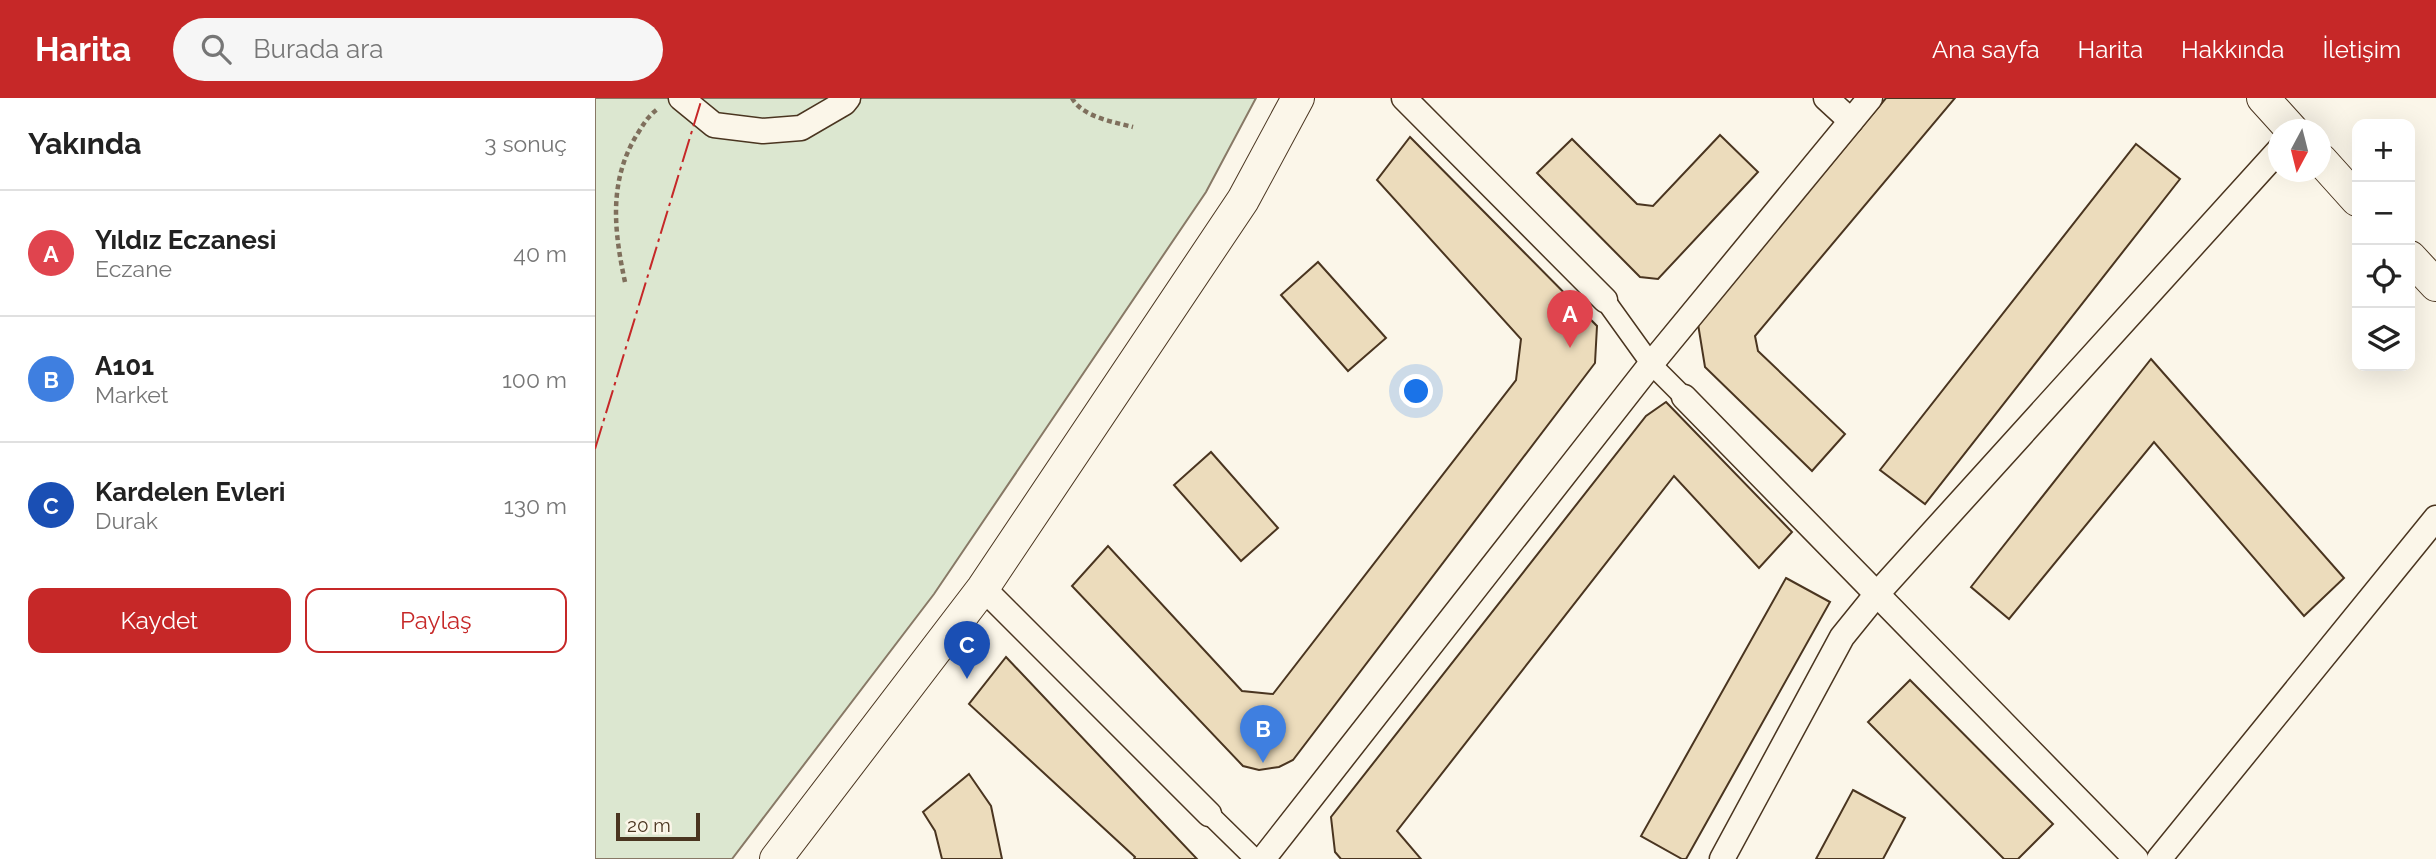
<!DOCTYPE html>
<html lang="tr">
<head>
<meta charset="utf-8">
<style>
	:root { --surface:#fff; --page:#f6f6f6; --text:#222; --muted:#767676; --line:#e0e0e0; --accent:#c62828 }
	body { margin:0; font-family:Raleway,sans-serif; background:var(--page); color:var(--text) }
	.controls { position:absolute; right:21px; top:21px; display:grid; overflow:hidden; border-radius:14px; box-shadow:0 7px 28px #0002 }
	.controls button { width:63px; height:63px; display:grid; place-items:center; padding:0; border:0; border-bottom:2px solid var(--line); background:var(--surface); color:var(--text); font:35px sans-serif }
	.compass { position:absolute; left:1673px; top:21px; width:63px; height:63px; border-radius:50%; background:var(--surface); box-shadow:0 7px 28px #0002; rotate:187deg }
	.scale { position:absolute; left:21px; bottom:18px; width:84px; box-sizing:border-box; padding-left:7px; border:4px solid #4a3520; border-top:0; font-size:19px; line-height:24px; white-space:nowrap; color:#4a3520; -webkit-text-stroke:5px #fbf6e9; paint-order:stroke }
	.you { position:absolute; left:822px; top:294px; width:24px; height:24px; margin:-18px; border:5px solid #fff; border-radius:50%; background:#1a73e8; box-shadow:0 0 0 10px #1a73e833 }
	.badge { display:grid; place-items:center; width:46px; height:46px; border-radius:50%; background:var(--accent); color:#fff; font-size:23px; font-weight:700 }
	.pin { position:absolute; translate:-50% -58px; filter:drop-shadow(0 2px 4px #0008) }
	.pin::after { content:''; position:absolute; top:37px; width:24px; height:21px; background:inherit; clip-path:polygon(0 0,100% 0,50% 100%) }
	.list { margin:0; padding:0; list-style:none }
	h2 { display:flex; justify-content:space-between; align-items:center; height:91px; margin:0; padding:0 28px; font-size:30px }
	h2 small { font-size:23px; font-weight:400; color:var(--muted) }
	.list li { display:grid; grid-template-columns:46px 1fr auto; gap:21px; align-items:center; box-sizing:border-box; height:126px; padding:0 28px; border-top:2px solid var(--line) }
	.list b { display:block; font-size:26px; white-space:nowrap }
	.list p { margin:0; font-size:23px; white-space:nowrap; color:var(--muted) }
	.list em { font-size:23px; font-style:normal; color:var(--muted) }
	.actions { display:flex; gap:14px; padding:21px 28px }
	.actions a { flex:1; padding:16px 0; border:2px solid var(--accent); border-radius:14px; text-align:center; font-size:24px; color:var(--accent) }
	.actions .main { background:var(--accent); color:#fff }
	.icon { flex:none; width:38px; height:38px; fill:none; stroke:currentColor; stroke-width:2; stroke-linecap:round; stroke-linejoin:round }
	.map { position:relative; flex:none; width:1841px; height:761px; overflow:hidden }
	header { display:flex; align-items:center; gap:42px; box-sizing:border-box; height:98px; padding:0 35px; background:var(--accent); color:#fff }
	header strong { font-size:33px }
	nav { display:flex; gap:38px; margin-inline-start:auto; font-size:24px }
	.search { width:490px; height:63px; background:var(--page); display:flex; align-items:center; gap:18px; box-sizing:border-box; padding:0 24px; border-radius:38px; color:var(--muted); font-size:26px }
	main { display:flex }
	aside { flex:1; background:var(--surface) }
	.map>svg:first-child { display:block }
	.green { fill:#dce7d0; stroke:#887966; stroke-width:2 }
	.building { fill:#ecdcbc; stroke:#4a3520; stroke-width:2 }
	.lines { fill:none; stroke-linecap:round; stroke-linejoin:round }
	.pedestrian-casing { stroke:#4a3520; stroke-width:22 }
	.minor-casing { stroke:#4a3520; stroke-width:27 }
	.tertiary-casing { stroke:#4a3520; stroke-width:34 }
	.path { stroke:#7f6f5c; stroke-width:4.5; stroke-dasharray:5 3.5; stroke-linecap:butt }
	.pedestrian { stroke:#fbf6e9; stroke-width:19 }
	.minor { stroke:#fbf6e9; stroke-width:24 }
	.tertiary { stroke:#fbf6e9; stroke-width:32 }
	.power { stroke:#c62828; stroke-width:2; stroke-dasharray:24 5 3.5 5; stroke-linecap:butt }
</style>
</head>
<body>
<header>
<strong>Harita</strong>
<div class="search"><svg class="icon" aria-label="search" viewBox="0 0 24 24"><circle cx="10" cy="10" r="6"/><path d="M15 15l6 6"/></svg>Burada ara</div>
<nav><a>Ana sayfa</a><a>Harita</a><a>Hakkında</a><a>İletişim</a></nav>
</header>
<main>
<aside>
<h2>Yakında<small>3 sonuç</small></h2>
<ul class="list">
<li><span class="badge" style="background:#e0444e">A</span><div><b>Yıldız Eczanesi</b><p>Eczane</p></div><em>40 m</em></li>
<li><span class="badge" style="background:#3f7fe0">B</span><div><b>A101</b><p>Market</p></div><em>100 m</em></li>
<li><span class="badge" style="background:#1a4fb4">C</span><div><b>Kardelen Evleri</b><p>Durak</p></div><em>130 m</em></li>
</ul>
<div class="actions"><a class="main">Kaydet</a><a>Paylaş</a></div>
</aside>
<div class="map">
<svg width="1841" height="761" viewBox="0 0 1841 761">
	<rect width="100%" height="100%" fill="#fbf6e9"/>
	<polygon class="green" points="0,0 661,0 611,94 339,496 137,761 0,761"/>
	<g class="building">
		<polygon points="1291,0 1360,0 1160,238 1163,253 1250,336 1217,373 1110,269 1103,226"/>
		<polygon points="1125,37 1163,74 1063,181 1045,179 942,75 977,41 1042,106 1058,108"/>
		<polygon points="815,39 1002,228 1000,265 698,662 684,669 664,672 648,668 477,488 513,448 647,593 678,596 921,282 926,241 782,82"/>
		<polygon points="1541,46 1585,81 1330,406 1285,372"/>
		<polygon points="723,164 791,240 753,273 686,197"/>
		<polygon points="1556,261 1749,480 1709,518 1559,344 1414,521 1376,489"/>
		<polygon points="1071,304 1197,434 1164,470 1079,378 802,733 826,761 746,761 740,754 736,719 1051,318"/>
		<polygon points="616,354 683,430 646,463 579,387"/>
		<polygon points="1191,480 1235,504 1091,761 1087,761 1046,738"/>
		<polygon points="411,559 602,761 539,761 540,759 374,606"/>
		<polygon points="1315,582 1458,726 1423,761 1409,761 1273,624"/>
		<polygon points="374,676 396,708 407,761 347,761 340,733 328,714"/>
		<polygon points="1258,692 1310,720 1288,761 1221,761"/>
	</g>
	<g class="lines">
		<g class="pedestrian-casing">
			<g id="pedestrian">
				<polyline points="1010,202 1056,266 1089,299"/>
				<polyline points="614,716 660,761"/>
			</g>
		</g>
		<g class="minor-casing">
			<g id="minor">
				<polyline points="86,0 119,27 168,33 206,30 249,5 253,0"/>
				<polyline points="809,0 1010,202"/>
				<polyline points="1231,0 1256,23"/>
				<polyline points="1089,299 1541,761"/>
				<polyline points="388,490 614,716"/>
				<polyline points="668,761 1056,266 1275,0"/>
				<polyline points="1127,761 1247,539 1281,497 1684,52"/>
				<polyline points="1564,761 1841,420"/>
			</g>
		</g>
		<g class="tertiary-casing">
			<g id="tertiary">
				<polyline points="1668,0 1697,32"/>
				<polyline points="1726,62 1762,102"/>
				<polyline points="1815,159 1841,187"/>
				<polyline points="181,761 388,490 648,102 703,0"/>
			</g>
		</g>
		<g class="path">
			<path d="M477,0C487,19 519,24 538,29"/>
			<path d="M30,184C19,133 13,82 43,35C49,25 54,17 64,10"/>
		</g>
		<use href="#pedestrian" class="pedestrian"/>
		<use href="#minor" class="minor"/>
		<use href="#tertiary" class="tertiary"/>
		<polyline class="power" points="0,351 107,0"/>
	</g>
</svg>
<div class="controls">
<button>+</button>
<button>−</button>
<button><svg class="icon" aria-label="locate" viewBox="0 0 24 24"><circle cx="12" cy="12" r="6"/><path d="M12 2v4M12 18v4M2 12h4M18 12h4"/></svg></button>
<button><svg class="icon" aria-label="layers" viewBox="0 0 24 24"><path d="M12 4l9 5-9 5-9-5zM3 14l9 5 9-5"/></svg></button>
</div>
<svg class="compass" viewBox="-18 -18 36 36"><path d="M0-13l5 13h-10z" fill="#e53935"/><path d="M0 13l5-13h-10z" fill="#767676"/></svg>
<div class="scale">20 m</div>
<div class="you"></div>
<div class="pin badge" style="left:975px;top:250px;background:#e0444e">A</div>
<div class="pin badge" style="left:668px;top:665px;background:#3f7fe0">B</div>
<div class="pin badge" style="left:372px;top:581px;background:#1a4fb4">C</div>
</div>
</main>
</body>
</html>
